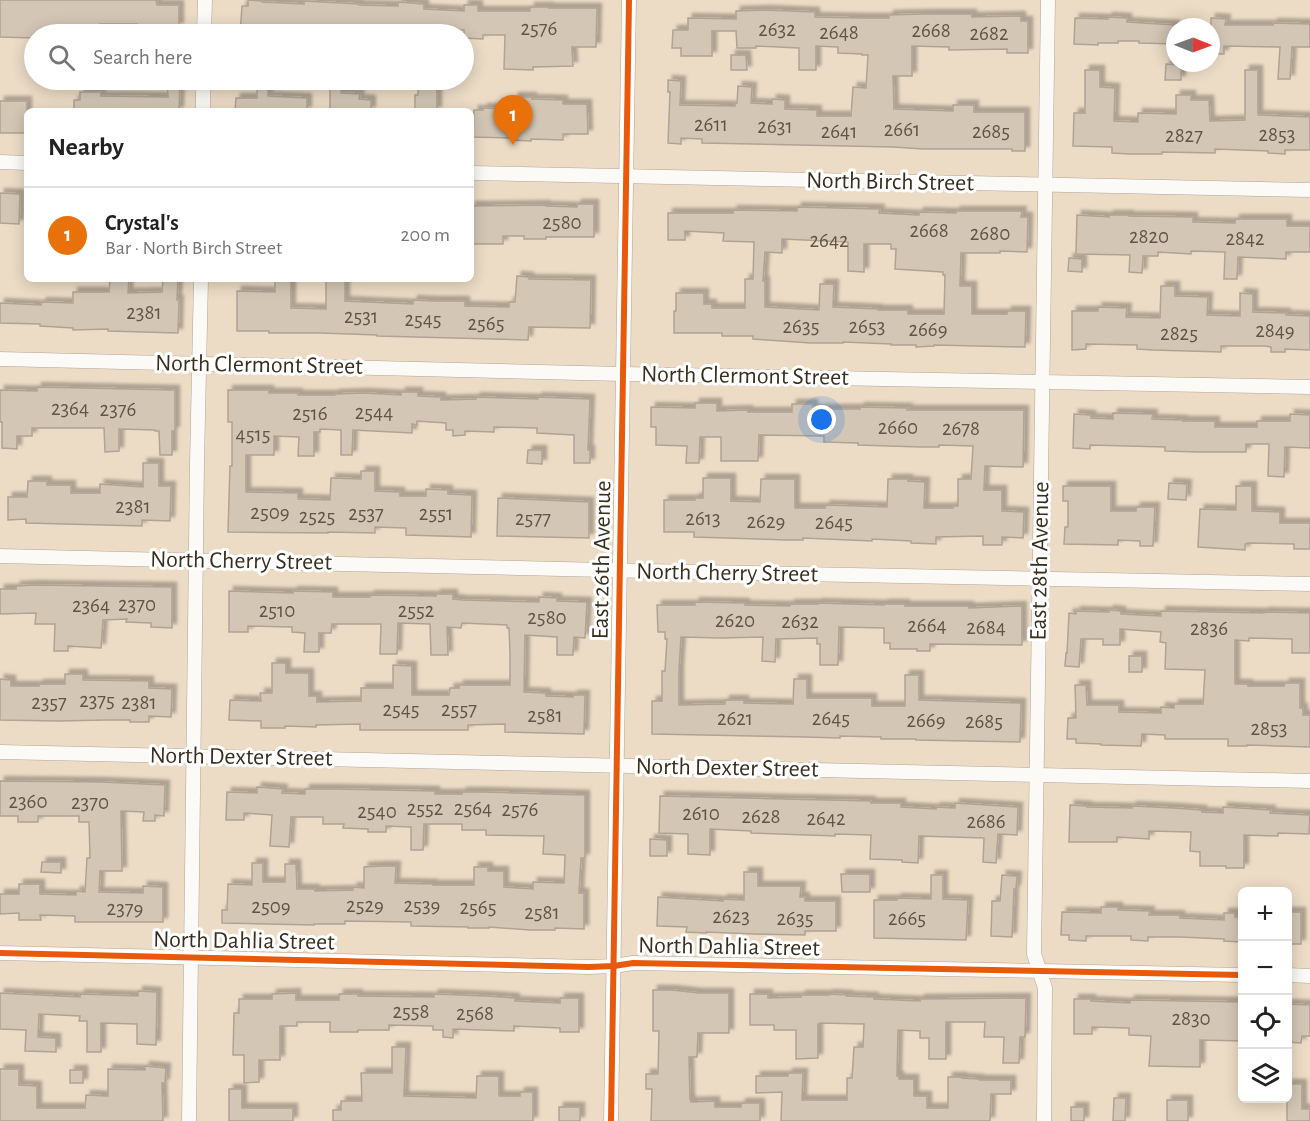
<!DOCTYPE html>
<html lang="en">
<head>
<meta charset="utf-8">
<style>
	:root { --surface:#fff; --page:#f6f6f6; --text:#222; --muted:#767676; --line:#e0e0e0; --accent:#786c59 }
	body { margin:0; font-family:"Alegreya Sans",sans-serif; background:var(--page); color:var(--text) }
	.controls { position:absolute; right:18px; bottom:18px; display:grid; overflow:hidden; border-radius:9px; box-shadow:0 3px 15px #0003 }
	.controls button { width:54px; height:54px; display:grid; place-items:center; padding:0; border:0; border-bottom:2px solid var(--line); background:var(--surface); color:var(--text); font:30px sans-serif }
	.compass { position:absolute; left:1166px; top:18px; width:54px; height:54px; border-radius:50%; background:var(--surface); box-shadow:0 3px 15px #0003; rotate:91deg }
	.you { position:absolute; left:822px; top:420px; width:21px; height:21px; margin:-15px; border:4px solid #fff; border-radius:50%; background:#1a73e8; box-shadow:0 0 0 9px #1a73e833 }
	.badge { display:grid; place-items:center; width:39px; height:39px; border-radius:50%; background:var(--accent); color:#fff; font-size:20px; font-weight:700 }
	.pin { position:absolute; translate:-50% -50px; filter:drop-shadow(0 2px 3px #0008) }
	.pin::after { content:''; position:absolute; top:32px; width:21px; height:18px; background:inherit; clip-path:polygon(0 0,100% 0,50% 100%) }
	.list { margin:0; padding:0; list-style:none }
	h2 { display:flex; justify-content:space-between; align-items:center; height:78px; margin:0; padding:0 24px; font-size:26px }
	h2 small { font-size:20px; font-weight:400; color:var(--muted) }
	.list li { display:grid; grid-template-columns:39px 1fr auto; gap:18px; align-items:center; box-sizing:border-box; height:96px; padding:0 24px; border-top:2px solid var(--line) }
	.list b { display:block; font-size:22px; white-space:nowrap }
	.list p { margin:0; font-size:20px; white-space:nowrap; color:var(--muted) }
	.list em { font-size:20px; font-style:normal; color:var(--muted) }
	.icon { flex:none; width:33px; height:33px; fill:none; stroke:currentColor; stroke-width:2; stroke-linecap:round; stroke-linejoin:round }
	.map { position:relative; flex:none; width:1310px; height:1121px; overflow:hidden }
	.search { position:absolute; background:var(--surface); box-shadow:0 3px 15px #0003; left:24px; top:24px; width:450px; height:66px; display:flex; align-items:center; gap:15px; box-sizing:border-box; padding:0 21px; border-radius:33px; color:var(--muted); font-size:22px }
	.panel { position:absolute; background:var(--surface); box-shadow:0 3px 15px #0003; left:24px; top:108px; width:450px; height:174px; border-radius:9px }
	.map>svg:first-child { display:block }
	.building { fill:#d3c6b5; stroke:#b0a392; stroke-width:1.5; fill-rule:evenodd; filter:url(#shadow) }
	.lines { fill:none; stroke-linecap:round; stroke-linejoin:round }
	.minor-casing { stroke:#b1a594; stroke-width:15 }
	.minor { stroke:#fcfaf6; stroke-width:14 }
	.cycleway-casing { stroke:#fff; stroke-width:10 }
	.cycleway { stroke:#e8590c; stroke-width:6 }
	.labels { text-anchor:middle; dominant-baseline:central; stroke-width:6; stroke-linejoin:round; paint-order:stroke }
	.number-label { font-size:21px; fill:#615646 }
	.street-label { font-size:24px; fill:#392f1f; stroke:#fff }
</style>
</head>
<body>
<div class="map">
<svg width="1310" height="1121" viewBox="0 0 1310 1121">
	<defs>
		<filter id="shadow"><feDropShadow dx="4.5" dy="-4.5" stdDeviation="1.5" flood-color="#0004"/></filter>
	</defs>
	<rect width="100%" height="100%" fill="#ecdcc6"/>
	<g class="building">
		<polygon points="0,0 156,0 157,5 179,5 179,27 157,28 157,34 137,34 137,24 100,24 100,34 34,34 34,38 0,37"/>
		<polygon points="248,0 262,1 262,2 304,4 304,1 359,4 359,5 398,6 398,2 424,4 424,9 464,11 464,5 478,5 478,11 530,11 530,7 549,7 549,8 597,8 596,47 572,47 573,66 533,67 533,70 504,69 505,35 483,35 483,39 464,38 464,30 423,28 423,33 386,31 386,34 334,34 334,27 296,25 295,34 240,34 242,6 248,6"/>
		<polygon points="765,10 815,12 815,17 862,18 889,18 889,15 925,14 972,14 972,17 1021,16 1021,21 1028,21 1028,53 1007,53 1007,49 949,50 949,47 912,46 912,76 893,76 894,109 953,111 953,105 974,105 974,112 1025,112 1025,151 1012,151 1012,149 923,149 893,147 702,143 702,139 681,138 681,144 668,143 670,92 668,92 668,80 681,81 680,105 735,106 735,103 737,103 738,86 752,87 751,103 772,104 772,99 785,100 785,109 817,110 817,116 851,116 853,87 866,88 868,55 862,55 862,54 838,53 838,47 816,46 816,70 799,70 799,48 756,46 756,48 737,48 736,31 712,31 712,56 681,56 681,48 672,48 673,30 688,30 688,18 736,19 736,11"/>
		<polygon points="1108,17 1127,18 1127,22 1175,25 1175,44 1139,43 1139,41 1118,41 1118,43 1098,43 1098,45 1074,44 1075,18 1108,19"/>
		<polygon points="1211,18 1226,19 1225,25 1273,25 1273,23 1310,24 1310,47 1292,47 1290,79 1278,79 1280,47 1224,46 1224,54 1211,54"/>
		<polygon points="731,55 746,55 747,70 731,70"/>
		<polygon points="1166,64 1181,65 1181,80 1165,80"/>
		<polygon points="1085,70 1100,70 1100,87 1115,88 1114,121 1138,122 1138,113 1176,114 1176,95 1191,95 1191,100 1209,100 1210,121 1245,120 1245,70 1258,70 1258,115 1310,117 1310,150 1285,150 1285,154 1268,153 1268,151 1215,149 1215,153 1162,152 1162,154 1130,154 1112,153 1112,147 1073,146 1074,113 1085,113"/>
		<polygon points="167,80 180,80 179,111 74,111 74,100 80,100 80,92 101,92 101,96 168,97"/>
		<polygon points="330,80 341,80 341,93 360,94 359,99 371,100 371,111 330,111"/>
		<polygon points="419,80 437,80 437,111 415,111 415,95 418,95"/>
		<polygon points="257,89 268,89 268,96 307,98 307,111 235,111 236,98 257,98"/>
		<polygon points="514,97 532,97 532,99 563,100 563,104 587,104 588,134 563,134 563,140 531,139 531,141 512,140 512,138 473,137 474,110 483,110 483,108 513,109"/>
		<rect x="0" y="101" width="27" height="32"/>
		<polygon points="0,193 20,194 19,224 0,223"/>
		<polygon points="577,204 594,204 594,237 546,237 546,239 524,239 524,236 503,236 503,244 471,244 471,206 546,205 546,206 577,207"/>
		<path d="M797,207L880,209L879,213L919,215V212L956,213V211H1022L1021,217H1028L1027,252L1000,251V253H961L960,286H972V314H1007V311H1026L1025,347L934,345V346L916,347V345H891V344L843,342V343H811L753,339V336H722V333H674V311H676V293H704V304H712V308H745V279H753L754,242L723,241L724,233L685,231V240H668V213H733V210L797,211ZM782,239L848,242V271L864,272V244H891V249H896L895,269L943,272V275H945L944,314H908V310H878V309L833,307L834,284H820L819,310L765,307V281H763L765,252L782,253Z"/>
		<polygon points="1077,215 1109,217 1109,215 1129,215 1129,216 1193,217 1193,222 1235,223 1235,219 1287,219 1287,226 1310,226 1310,252 1286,252 1286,259 1238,257 1237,279 1224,279 1225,252 1191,251 1191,254 1158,252 1158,256 1143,256 1142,273 1129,272 1130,255 1076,254"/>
		<polygon points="1069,258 1082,259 1082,272 1068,271"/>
		<polygon points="517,276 529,277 529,279 591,280 590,328 529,327 528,340 377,336 377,335 321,333 269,333 269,331 237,331 237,291 275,292 275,279 291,279 291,308 326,309 326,279 345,279 345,301 413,304 413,300 434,301 465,301 465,306 509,307 509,302 515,302"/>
		<polygon points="110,279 129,279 128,293 162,292 163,279 178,279 177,300 179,300 178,333 108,331 108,329 73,330 73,328 40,326 40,324 0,323 0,303 41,305 42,302 73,303 73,292 109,292"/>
		<polygon points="1161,286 1175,286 1175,296 1208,297 1207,315 1240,316 1240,293 1253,294 1253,312 1286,313 1286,315 1310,316 1310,350 1285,349 1285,352 1271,352 1271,347 1265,346 1221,346 1221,352 1153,350 1137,349 1137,345 1086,344 1086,349 1072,350 1072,311 1098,311 1098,307 1127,308 1126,317 1160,318"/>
		<polygon points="37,387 175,390 175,431 172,431 172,455 160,455 159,431 155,431 155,430 119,429 119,451 105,452 104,428 32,428 32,436 17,436 17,449 2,448 2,422 0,422 0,390 37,391"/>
		<polygon points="228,390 269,390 269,393 298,393 298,395 335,395 335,394 364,393 401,395 401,392 418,392 418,396 441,397 441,400 476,399 476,397 538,399 538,397 590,399 588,450 590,450 590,463 574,463 574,435 537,433 537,428 494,427 494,432 465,431 465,435 453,436 453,430 446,430 446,423 417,421 417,425 412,424 412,433 353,430 352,455 341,455 341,430 320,429 320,432 314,432 314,456 298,456 299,437 274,436 274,455 246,455 246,492 298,493 298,499 330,500 331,478 361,479 361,471 375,471 375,491 400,492 400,496 426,496 426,489 448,490 448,494 472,495 471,537 406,535 406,528 375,527 375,533 328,532 328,533 228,532 230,466 232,466 232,422 228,422"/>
		<polygon points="695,403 717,403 717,411 748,410 748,412 792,412 792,404 813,404 813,409 860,409 860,407 908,408 907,410 1024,410 1023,467 985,466 984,490 1002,490 1002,511 1024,512 1023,538 1002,537 1002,545 983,545 983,536 936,537 936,544 911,543 911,541 872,539 872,541 803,538 803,540 786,540 694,537 694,532 664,532 664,500 695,500 695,498 703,498 703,478 731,478 731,501 760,502 761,479 795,479 795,508 825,508 826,505 887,507 888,479 908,479 908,481 925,482 924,508 953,508 953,506 958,506 958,479 971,479 973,446 939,445 939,447 920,447 858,445 858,443 824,442 824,436 759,435 758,461 721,461 721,437 700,437 699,463 686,463 687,446 656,445 656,427 651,427 651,407 695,408"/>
		<polygon points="1113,413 1153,414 1152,419 1183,420 1183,421 1215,421 1215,427 1257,427 1257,421 1290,421 1290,414 1310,415 1310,448 1285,447 1284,477 1268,476 1269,444 1246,444 1246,452 1198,452 1165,451 1165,447 1090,445 1090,449 1073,448 1074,414 1091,415 1091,418 1113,419"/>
		<polygon points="528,450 542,450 542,464 527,463"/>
		<polygon points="143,463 159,463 159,486 171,486 170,521 142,520 142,526 26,523 26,519 8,520 8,497 27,497 28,481 47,481 47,485 71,485 71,493 100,493 100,484 143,487"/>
		<polygon points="1169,483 1187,484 1186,500 1168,499"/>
		<polygon points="1063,486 1111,486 1111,511 1136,511 1136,507 1155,507 1153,546 1140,546 1140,541 1118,540 1118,545 1064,544 1065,527 1068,527 1068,501 1063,501"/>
		<polygon points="1236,486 1252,486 1252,511 1280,512 1280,523 1310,523 1310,549 1294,549 1294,544 1248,543 1245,544 1245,550 1198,547 1200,509 1236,510"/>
		<polygon points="498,498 589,502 589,538 497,536"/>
		<polygon points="33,585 172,587 172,628 151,627 151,623 126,622 127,619 103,620 101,648 68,646 68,651 54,651 55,624 35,624 36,613 0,614 0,589 16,589 16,586"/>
		<polygon points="229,591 293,593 293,591 333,592 333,597 370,597 370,595 436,596 436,594 453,594 453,599 462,600 539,602 539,597 557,598 557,601 587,602 585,638 574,637 573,655 557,655 557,637 525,635 524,692 546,693 546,696 573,697 573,695 585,695 584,734 505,732 505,724 468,725 468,730 360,730 360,724 316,725 316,727 285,726 285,728 261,728 261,721 229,720 230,700 261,701 260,693 272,693 272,663 286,663 286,673 309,673 309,696 317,696 317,702 361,701 361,688 393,688 393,665 412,666 412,695 449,695 450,688 459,688 459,685 510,685 510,654 509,628 507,628 507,625 462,623 461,628 447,627 448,655 431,655 430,624 398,623 397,654 380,654 381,624 332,624 331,633 319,633 319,652 304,652 305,633 292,632 292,627 248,626 248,632 229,632"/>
		<polygon points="695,602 745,603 745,605 790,606 790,604 818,604 818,603 884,605 884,604 905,604 905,606 969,606 969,608 1022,606 1022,645 930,644 930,651 917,651 917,649 890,649 890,643 884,643 884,628 839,627 838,665 820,665 820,644 817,644 817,638 776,639 775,662 762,661 763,637 721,638 681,637 679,669 679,705 725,704 725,700 744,700 744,703 793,704 794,679 807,679 807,698 872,698 872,706 905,706 905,675 919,675 919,700 1021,703 1020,742 916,740 916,739 881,739 881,737 840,736 840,738 805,737 652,734 652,701 662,701 662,671 665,671 667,639 665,639 665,632 658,632 657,605 695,605"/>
		<polygon points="1109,610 1121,611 1121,614 1161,616 1161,611 1264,613 1264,612 1310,613 1310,653 1292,653 1292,639 1249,638 1249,641 1235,640 1235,684 1248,684 1248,686 1284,686 1285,683 1300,683 1300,708 1303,708 1303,715 1310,715 1310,747 1247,745 1247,746 1228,746 1228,739 1165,739 1165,735 1142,734 1141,746 1101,745 1101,744 1076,743 1076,739 1067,739 1068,718 1076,718 1075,685 1086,685 1087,705 1119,705 1119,712 1161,713 1161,707 1174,708 1174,704 1203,704 1205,670 1165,669 1166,643 1160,642 1161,632 1120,629 1120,645 1103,645 1103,639 1081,639 1079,667 1065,666 1066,653 1067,653 1069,613 1076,614 1076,611 1109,612"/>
		<rect x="1129" y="656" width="13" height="16"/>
		<polygon points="65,674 83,674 83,680 149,681 149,688 172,689 171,717 149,716 149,722 130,722 130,720 106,720 59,721 0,720 0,679 11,680 11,686 39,686 39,684 65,684"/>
		<polygon points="0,781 102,782 165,785 164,816 155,815 155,821 143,821 144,812 121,811 122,871 100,871 99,892 143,893 143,886 163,887 163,922 75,922 75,916 40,915 41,920 19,920 19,913 0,914 0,894 19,894 19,884 40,884 40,894 76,895 76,891 85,892 87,858 90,858 89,822 79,822 79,816 38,816 38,822 18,822 18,816 0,816"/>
		<polygon points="257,787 283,789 282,793 305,794 305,789 335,789 435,791 435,794 462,794 462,792 483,792 585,795 585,858 581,858 579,893 584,893 584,929 555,928 555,930 530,930 489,927 489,928 468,928 468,927 411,926 411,922 345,921 345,924 314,924 314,925 222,923 222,910 227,910 228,884 252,885 252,863 263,863 263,882 285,882 285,864 296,864 297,889 315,889 315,891 353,890 353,887 364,888 364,867 381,866 396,866 395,883 433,884 433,885 474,885 474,867 488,867 488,871 504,871 504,887 533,889 533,882 564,883 565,855 543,854 544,836 486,835 486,830 462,830 462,824 424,824 423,850 411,850 411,827 386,826 386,832 368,832 368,829 343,828 344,824 323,824 323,817 291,817 289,847 270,846 272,815 244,813 244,820 226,820 227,792 257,793"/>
		<polygon points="660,796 871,801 871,803 901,803 901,807 936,809 936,807 955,808 955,803 1018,807 1017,835 998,834 996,863 983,862 984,838 919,836 918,863 902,862 902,860 870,859 871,835 835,834 835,836 751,833 751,831 710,829 710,855 688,854 688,834 659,833"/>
		<polygon points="1070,805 1087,806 1087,807 1132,808 1132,806 1174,808 1202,810 1202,812 1223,813 1223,807 1271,810 1270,813 1310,815 1309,834 1278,833 1278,836 1244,835 1244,868 1226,868 1226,866 1200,866 1200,852 1190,851 1191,832 1149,831 1149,839 1117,837 1117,842 1069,842"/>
		<polygon points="650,839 667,840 667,856 650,856"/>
		<polygon points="42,862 61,862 61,873 41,872"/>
		<polygon points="744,872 758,872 758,886 801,886 800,897 805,897 805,901 836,901 836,931 805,931 805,935 754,934 706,932 706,933 686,932 687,927 657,926 658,897 723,901 723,899 744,900"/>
		<polygon points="841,874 870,874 870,892 842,892"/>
		<polygon points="931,875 943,875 943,899 968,900 966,940 874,938 874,900 897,900 897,898 931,899"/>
		<polygon points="1002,875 1017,876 1016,889 1014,889 1012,937 991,936 992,901 1000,901"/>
		<polygon points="1101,907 1118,907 1118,910 1150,911 1149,915 1180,915 1180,918 1224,920 1224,913 1235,913 1235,917 1241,918 1240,942 1224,941 1224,939 1180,937 1148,937 1148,941 1131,940 1131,936 1086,936 1086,941 1069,940 1069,935 1061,935 1062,912 1101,913"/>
		<rect x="1287" y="912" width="14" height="32"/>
		<polygon points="653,990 672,990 699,993 729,993 729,1033 698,1033 697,1057 689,1057 690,1099 691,1102 715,1101 715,1107 741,1107 741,1103 760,1103 760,1121 651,1121 652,1089 646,1089 646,1074 658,1074 659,1031 653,1031"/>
		<polygon points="138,991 157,992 156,1045 137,1044 137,1024 101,1023 101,1052 87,1052 87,1021 79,1021 80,1016 39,1014 38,1037 56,1038 56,1052 25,1051 26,1030 0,1029 0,993 80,997 80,994 138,996"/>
		<polygon points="296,993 296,1000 339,1000 339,994 358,994 358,996 434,997 434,994 486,996 515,998 515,1001 560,1003 560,998 579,998 579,1032 560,1032 560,1028 514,1026 514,1031 453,1029 453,1038 443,1037 443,1030 433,1030 433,1026 389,1025 389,1030 358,1030 358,1032 330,1032 330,1022 297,1022 297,1026 280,1026 280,1060 259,1060 259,1082 244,1083 244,1055 233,1055 234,1013 239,1013 239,999 272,999 272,994"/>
		<polygon points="750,994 768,994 768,998 801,997 801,995 829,995 829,994 848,995 847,996 874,997 874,999 920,1001 920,999 1026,998 1025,1037 1020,1037 1019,1063 1003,1063 1004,1037 984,1037 985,1022 946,1022 946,1059 929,1059 929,1038 920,1038 920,1031 898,1030 897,1076 899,1076 899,1079 914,1079 914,1096 927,1096 927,1108 948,1108 948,1077 962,1077 962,1078 979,1079 979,1080 1011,1080 1011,1094 991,1094 990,1121 781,1121 782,1092 756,1093 756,1076 788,1076 788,1073 803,1073 802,1100 847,1100 847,1078 852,1078 854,1047 863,1047 864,1024 820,1023 820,1024 818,1024 818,1058 796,1059 796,1030 774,1030 774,1025 750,1025"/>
		<polygon points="1074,999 1091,999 1091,1001 1130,1003 1130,1000 1242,1002 1242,1041 1200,1040 1200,1067 1149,1066 1151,1036 1129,1035 1129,1028 1092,1027 1092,1034 1074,1034"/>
		<polygon points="1287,1004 1310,1005 1310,1036 1302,1036 1301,1043 1287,1042"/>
		<polygon points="392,1047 406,1047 404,1096 476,1098 477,1076 499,1076 499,1096 520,1096 520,1092 533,1092 533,1121 333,1121 333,1110 341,1110 341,1101 362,1101 361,1073 392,1073"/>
		<polygon points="145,1066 166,1068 165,1083 162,1083 163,1121 0,1121 0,1069 19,1069 19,1085 37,1086 37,1108 85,1108 86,1095 108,1096 108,1069 145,1070"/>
		<rect x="70" y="1070" width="13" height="13"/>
		<polygon points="1287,1084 1302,1084 1302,1109 1310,1109 1310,1121 1287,1121"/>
		<polygon points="229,1089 242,1089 242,1108 293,1108 293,1121 229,1121"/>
		<polygon points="1114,1098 1126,1098 1125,1121 1113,1121"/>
		<rect x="1167" y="1100" width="21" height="21"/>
		<rect x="559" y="1107" width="21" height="14"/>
		<rect x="1071" y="1107" width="13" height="14"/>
	</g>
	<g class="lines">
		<g class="minor-casing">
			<g id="minor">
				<polyline points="204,34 205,0"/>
				<polyline points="203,111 203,80"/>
				<polyline points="0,162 27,163"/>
				<polyline points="471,173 1310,190"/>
				<polyline points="0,359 623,374 1310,387"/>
				<polyline points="0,556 647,571 1310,584"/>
				<polyline points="0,752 1310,781"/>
				<polyline points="0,953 589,967 614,966 633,963 1242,975"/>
				<polyline points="1288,975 1310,976"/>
				<polyline points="189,1121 197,463 201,279"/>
				<polyline points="611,1121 629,0"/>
				<polyline points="1044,1121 1045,988 1034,954 1048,0"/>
			</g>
		</g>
		<use href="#minor" class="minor"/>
		<g class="cycleway-casing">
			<g id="cycleway">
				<polyline points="0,953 589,967 614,966 633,963 1242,975"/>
				<polyline points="611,1121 629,0"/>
			</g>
		</g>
		<use href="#cycleway" class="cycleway"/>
	</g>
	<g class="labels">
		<g class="number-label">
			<text x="539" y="28">2576</text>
			<text x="777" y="29">2632</text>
			<text x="931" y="30">2668</text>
			<text x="839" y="32">2648</text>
			<text x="989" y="33">2682</text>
			<text x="711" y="124">2611</text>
			<text x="775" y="126">2631</text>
			<text x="902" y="129">2661</text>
			<text x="839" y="131">2641</text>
			<text x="991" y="131">2685</text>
			<text x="1277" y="134">2853</text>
			<text x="1184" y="135">2827</text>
			<text x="562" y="222">2580</text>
			<text x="929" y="230">2668</text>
			<text x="990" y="233">2680</text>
			<text x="1149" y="236">2820</text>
			<text x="1245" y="238">2842</text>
			<text x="829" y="240">2642</text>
			<text x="144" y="312">2381</text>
			<text x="361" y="316">2531</text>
			<text x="423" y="319">2545</text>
			<text x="486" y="323">2565</text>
			<text x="801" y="326">2635</text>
			<text x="867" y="326">2653</text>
			<text x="928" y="329">2669</text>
			<text x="1275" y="330">2849</text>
			<text x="1179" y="333">2825</text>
			<text x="70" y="408">2364</text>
			<text x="118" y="409">2376</text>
			<text x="374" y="412">2544</text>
			<text x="310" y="413">2516</text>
			<text x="898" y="427">2660</text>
			<text x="961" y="428">2678</text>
			<text x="253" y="434">4515</text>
			<text x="133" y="506">2381</text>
			<text x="270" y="512">2509</text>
			<text x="366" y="513">2537</text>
			<text x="436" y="513">2551</text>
			<text x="317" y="516">2525</text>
			<text x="533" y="518">2577</text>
			<text x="703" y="518">2613</text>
			<text x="766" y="521">2629</text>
			<text x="834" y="522">2645</text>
			<text x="137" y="604">2370</text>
			<text x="91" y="605">2364</text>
			<text x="277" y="610">2510</text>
			<text x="416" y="610">2552</text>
			<text x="547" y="617">2580</text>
			<text x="735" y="620">2620</text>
			<text x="800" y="621">2632</text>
			<text x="927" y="625">2664</text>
			<text x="986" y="627">2684</text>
			<text x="1209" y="628">2836</text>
			<text x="97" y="700">2375</text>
			<text x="49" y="702">2357</text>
			<text x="139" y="702">2381</text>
			<text x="401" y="709">2545</text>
			<text x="459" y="709">2557</text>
			<text x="545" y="715">2581</text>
			<text x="735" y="718">2621</text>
			<text x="831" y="718">2645</text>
			<text x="926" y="720">2669</text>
			<text x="984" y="721">2685</text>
			<text x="1269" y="728">2853</text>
			<text x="28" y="801">2360</text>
			<text x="90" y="802">2370</text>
			<text x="425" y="808">2552</text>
			<text x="473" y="808">2564</text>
			<text x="520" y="809">2576</text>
			<text x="377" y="811">2540</text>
			<text x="701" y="813">2610</text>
			<text x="761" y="816">2628</text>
			<text x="826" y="818">2642</text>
			<text x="986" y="821">2686</text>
			<text x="365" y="905">2529</text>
			<text x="422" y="905">2539</text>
			<text x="271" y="906">2509</text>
			<text x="478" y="907">2565</text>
			<text x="125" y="908">2379</text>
			<text x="542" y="912">2581</text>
			<text x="731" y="916">2623</text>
			<text x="795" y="918">2635</text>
			<text x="907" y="918">2665</text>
			<text x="411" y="1011">2558</text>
			<text x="475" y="1013">2568</text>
			<text x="1191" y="1018">2830</text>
		</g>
		<g class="street-label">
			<text transform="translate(890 182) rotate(1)">North Birch Street</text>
			<text transform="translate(259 365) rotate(1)">North Clermont Street</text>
			<text transform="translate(745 376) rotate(1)">North Clermont Street</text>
			<text transform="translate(602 560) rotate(-89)">East 26th Avenue</text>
			<text transform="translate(241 561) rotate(1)">North Cherry Street</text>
			<text transform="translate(1040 561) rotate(-89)">East 28th Avenue</text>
			<text transform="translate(727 573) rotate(1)">North Cherry Street</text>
			<text transform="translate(241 757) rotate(1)">North Dexter Street</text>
			<text transform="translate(727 768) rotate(1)">North Dexter Street</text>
			<text transform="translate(244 941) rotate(1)">North Dahlia Street</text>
			<text transform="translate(729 947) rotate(1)">North Dahlia Street</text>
		</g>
	</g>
</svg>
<div class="controls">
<button>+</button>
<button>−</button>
<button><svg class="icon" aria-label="locate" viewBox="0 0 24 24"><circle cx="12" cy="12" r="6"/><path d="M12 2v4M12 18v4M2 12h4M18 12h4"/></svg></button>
<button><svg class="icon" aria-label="layers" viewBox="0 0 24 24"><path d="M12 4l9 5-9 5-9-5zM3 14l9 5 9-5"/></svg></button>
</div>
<svg class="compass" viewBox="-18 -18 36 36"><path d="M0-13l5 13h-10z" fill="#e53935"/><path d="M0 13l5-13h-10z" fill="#767676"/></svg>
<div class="you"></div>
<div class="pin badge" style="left:513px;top:145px;background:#e8710a">1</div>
<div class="search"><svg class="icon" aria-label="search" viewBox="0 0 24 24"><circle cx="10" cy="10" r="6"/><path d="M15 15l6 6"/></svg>Search here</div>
<section class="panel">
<h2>Nearby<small></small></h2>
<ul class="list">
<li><span class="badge" style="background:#e8710a">1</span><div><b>Crystal's</b><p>Bar · North Birch Street</p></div><em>200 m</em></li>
</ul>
</section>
</div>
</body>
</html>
